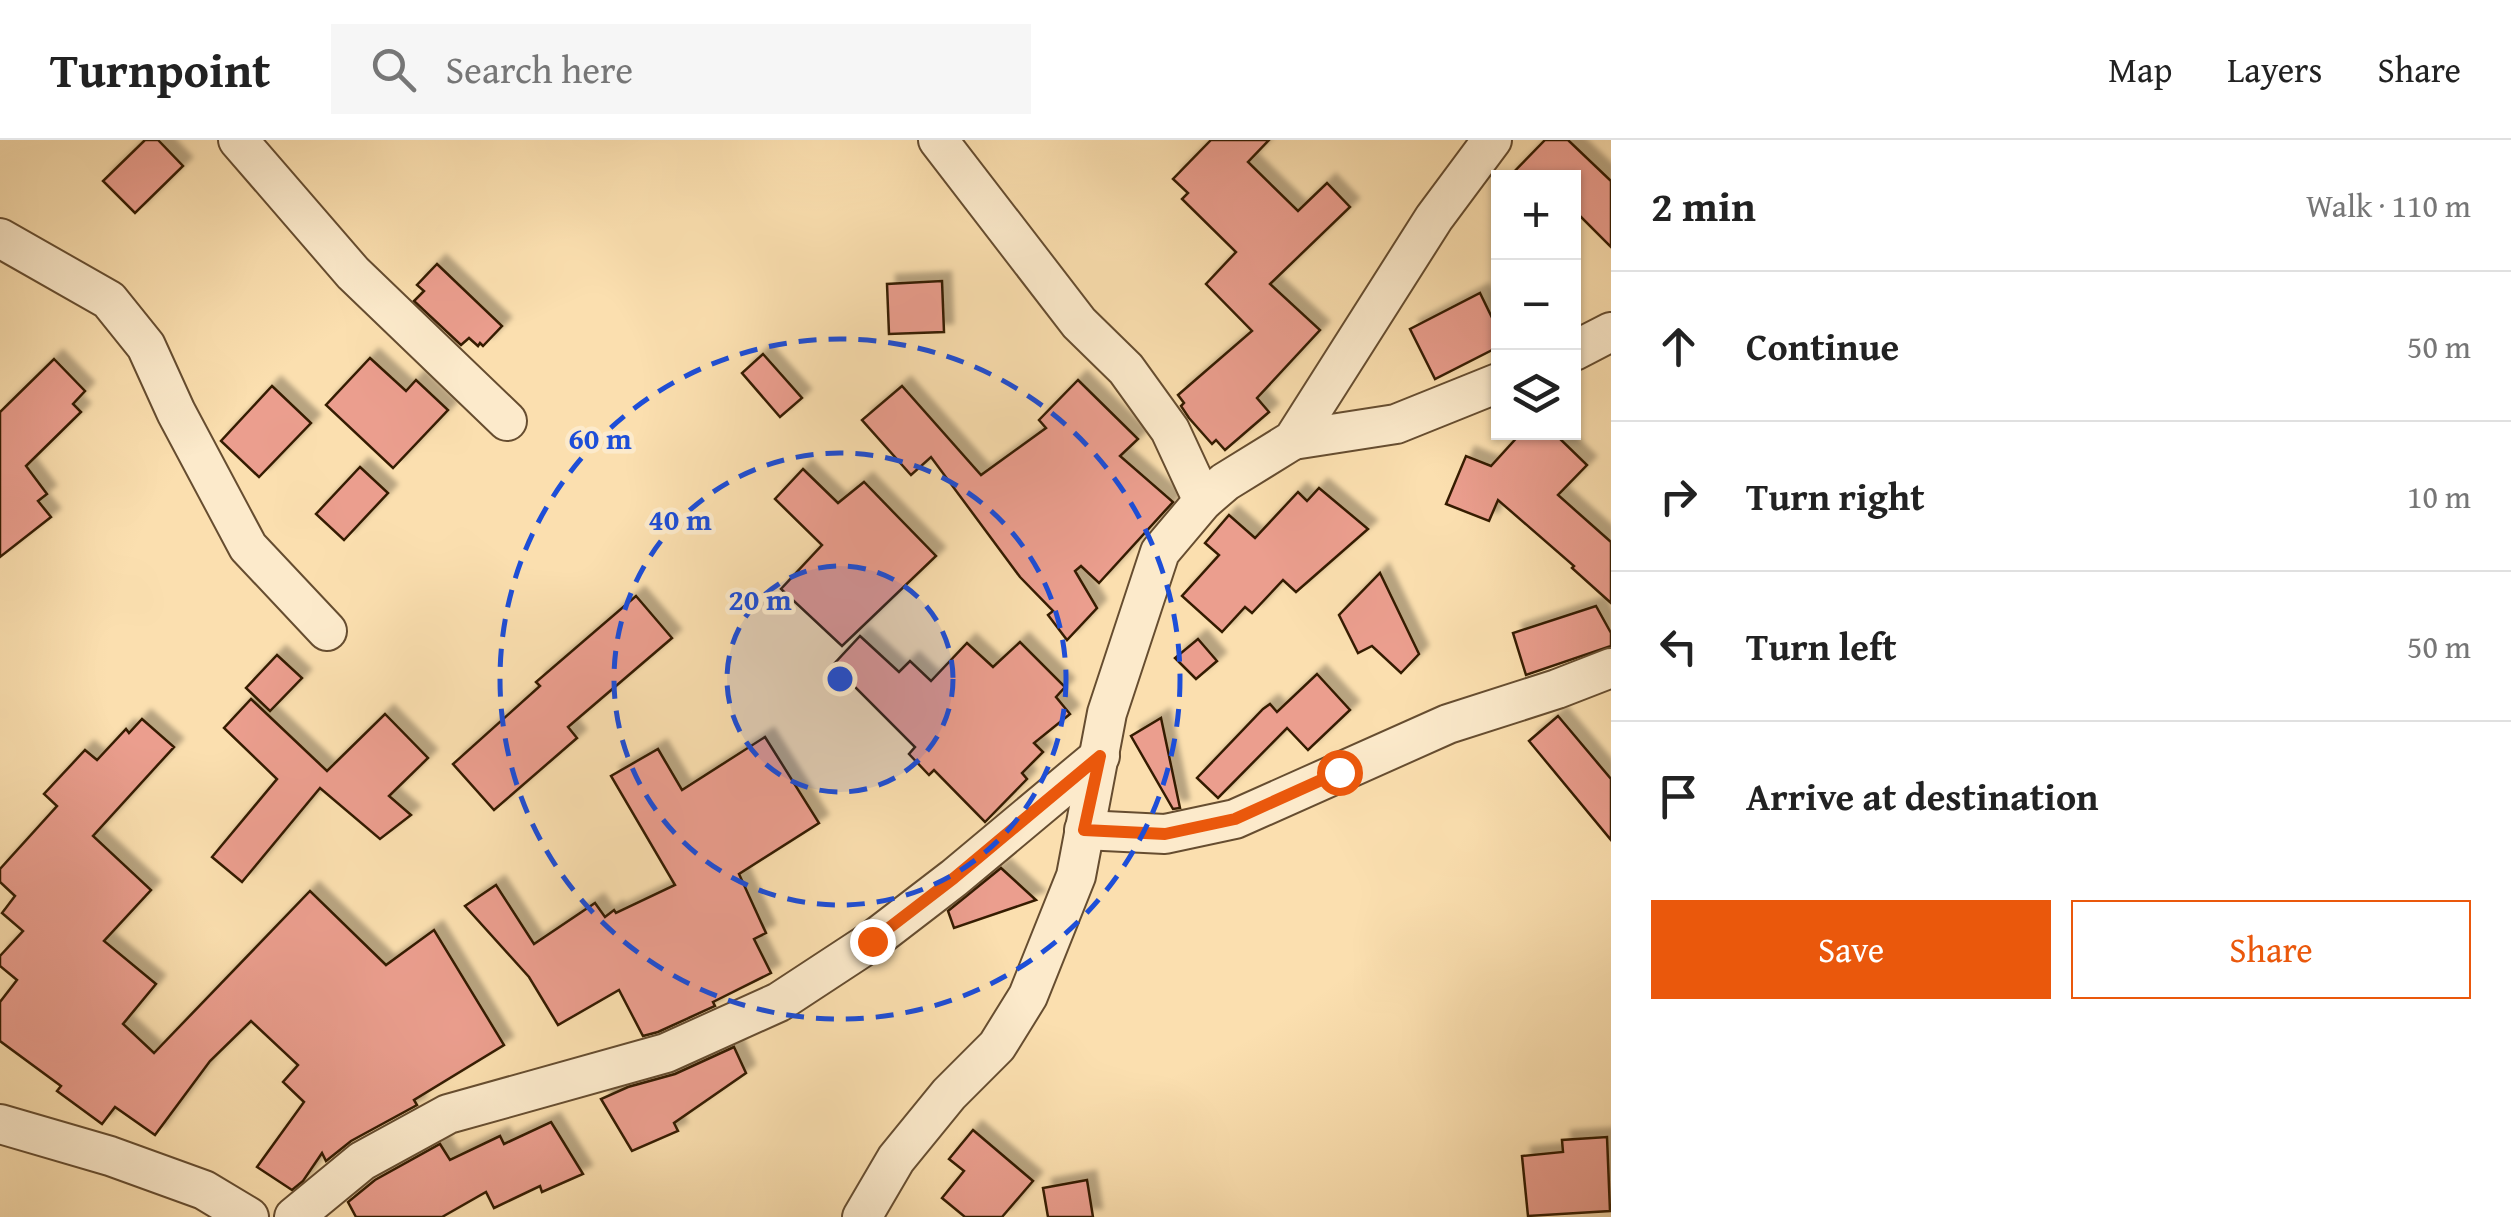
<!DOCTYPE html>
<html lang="en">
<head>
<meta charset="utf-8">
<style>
	:root { --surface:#fff; --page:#f6f6f6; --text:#222; --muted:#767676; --line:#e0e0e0; --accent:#ea580c }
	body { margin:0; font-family:"Gentium Book Plus",serif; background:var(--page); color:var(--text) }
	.controls { position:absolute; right:30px; top:30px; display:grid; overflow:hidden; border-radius:0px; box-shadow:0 2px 8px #0004 }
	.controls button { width:90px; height:90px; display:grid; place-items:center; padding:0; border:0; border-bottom:2px solid var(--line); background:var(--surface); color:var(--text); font:50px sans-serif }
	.stop { position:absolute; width:30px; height:30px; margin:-22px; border:8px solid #ea580c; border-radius:50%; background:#fff }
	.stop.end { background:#ea580c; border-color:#fff; box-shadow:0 2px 10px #0008 }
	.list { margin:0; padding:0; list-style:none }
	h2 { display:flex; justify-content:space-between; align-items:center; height:130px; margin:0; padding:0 40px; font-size:42px }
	h2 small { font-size:32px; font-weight:400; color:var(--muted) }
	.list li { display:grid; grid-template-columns:65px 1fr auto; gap:30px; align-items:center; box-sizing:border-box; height:150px; padding:0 40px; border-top:2px solid var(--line) }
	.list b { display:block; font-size:38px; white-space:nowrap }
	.list em { font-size:32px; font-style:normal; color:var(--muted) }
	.actions { display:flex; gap:20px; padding:30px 40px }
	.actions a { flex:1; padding:22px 0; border:2px solid var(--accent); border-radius:0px; text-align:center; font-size:35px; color:var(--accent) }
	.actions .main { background:var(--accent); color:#fff }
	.icon { flex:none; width:55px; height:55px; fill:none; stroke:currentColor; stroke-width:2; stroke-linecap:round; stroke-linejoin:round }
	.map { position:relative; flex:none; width:1611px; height:1077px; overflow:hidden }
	header { display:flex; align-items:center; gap:60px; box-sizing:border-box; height:140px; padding:0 50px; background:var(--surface); border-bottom:2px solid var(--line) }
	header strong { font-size:48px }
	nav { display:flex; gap:55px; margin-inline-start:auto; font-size:35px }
	.search { width:700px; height:90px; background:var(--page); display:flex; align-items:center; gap:25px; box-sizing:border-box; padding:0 35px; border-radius:0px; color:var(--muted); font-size:38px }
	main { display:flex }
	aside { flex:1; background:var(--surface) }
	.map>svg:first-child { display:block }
	.building { fill:#eb9e8e; stroke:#351c05; stroke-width:2.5; filter:url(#shadow) }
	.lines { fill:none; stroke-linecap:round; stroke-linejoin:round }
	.street-casing { stroke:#664d30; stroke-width:42 }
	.street { stroke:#fceacb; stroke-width:38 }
	.route { stroke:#ea580c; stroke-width:12 }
	.ring { fill:none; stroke:#1d4ed8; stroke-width:5; stroke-dasharray:18 12 }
	.centre { fill:#1d4ed8; stroke:#fceacb; stroke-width:5 }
	.ring-label { font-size:30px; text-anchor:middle; font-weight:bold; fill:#1d4ed8; stroke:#fceacb; stroke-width:9; stroke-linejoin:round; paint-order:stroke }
</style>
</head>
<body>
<header>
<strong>Turnpoint</strong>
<div class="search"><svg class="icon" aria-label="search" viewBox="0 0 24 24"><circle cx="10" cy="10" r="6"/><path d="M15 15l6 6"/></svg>Search here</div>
<nav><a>Map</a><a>Layers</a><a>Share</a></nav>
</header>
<main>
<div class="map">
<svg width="1611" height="1077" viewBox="0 0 1611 1077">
	<defs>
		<filter id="shadow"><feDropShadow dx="9" dy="-9" stdDeviation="2.5" flood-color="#0004"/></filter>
	</defs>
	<rect width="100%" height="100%" fill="#fbdfaf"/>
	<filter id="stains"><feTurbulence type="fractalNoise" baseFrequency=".002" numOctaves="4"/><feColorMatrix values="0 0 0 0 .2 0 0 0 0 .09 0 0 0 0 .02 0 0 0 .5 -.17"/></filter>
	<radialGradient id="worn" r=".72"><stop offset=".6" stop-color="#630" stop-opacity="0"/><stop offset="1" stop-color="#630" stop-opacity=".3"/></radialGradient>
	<g class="building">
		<polygon points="145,0 158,0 183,26 135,73 103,41"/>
		<polygon points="1211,0 1269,0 1248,22 1298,71 1327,43 1350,67 1270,144 1320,190 1257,258 1269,272 1225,310 1216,300 1212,304 1189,278 1181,266 1184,263 1178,255 1252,191 1206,144 1236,112 1182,59 1188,53 1173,39"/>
		<polygon points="1545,0 1568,0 1611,41 1611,107 1574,70 1574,38 1508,38"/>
		<polygon points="437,124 502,186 483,206 480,203 478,206 469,198 461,205 414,161 424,151 417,145"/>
		<polygon points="942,141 944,192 889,194 887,144"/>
		<polygon points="1480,153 1498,190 1498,207 1435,239 1410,189"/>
		<polygon points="763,214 802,258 780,277 742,233"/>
		<polygon points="370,218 406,251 416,240 448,270 393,328 326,265"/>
		<polygon points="54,219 85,251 73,264 81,272 26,326 47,354 38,361 51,377 0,417 0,272"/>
		<polygon points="1078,240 1138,299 1120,316 1173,362 1099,443 1081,426 1075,431 1097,468 1067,500 1048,475 1053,471 1020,437 931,317 911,335 862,280 902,246 981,335 1046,288 1039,280"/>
		<polygon points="272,246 311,283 259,337 221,301"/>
		<polygon points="1522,292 1553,292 1587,325 1558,355 1611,402 1611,463 1572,428 1574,426 1498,360 1489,381 1446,364 1466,316 1491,326"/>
		<polygon points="360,327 388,353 344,400 316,374"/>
		<polygon points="803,329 838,363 864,342 936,416 842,506 781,449 822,405 775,359"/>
		<polygon points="1319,348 1368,389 1296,452 1283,440 1252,473 1245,467 1222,492 1182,456 1219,415 1205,403 1229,375 1255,398 1298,352 1307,361"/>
		<polygon points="1380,433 1419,514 1401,533 1372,506 1358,513 1339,475"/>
		<polygon points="636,456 672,498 568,587 577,598 494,670 453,624 540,546 536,542"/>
		<polygon points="1596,466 1611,493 1611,506 1526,535 1513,493"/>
		<polygon points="860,496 899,532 910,521 931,541 967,503 993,527 1020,502 1065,547 1056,557 1070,574 1034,603 1043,612 1022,633 1027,639 985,682 934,630 929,635 909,614 915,607 833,525"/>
		<polygon points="1198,499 1217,521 1196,539 1175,518"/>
		<polygon points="277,515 302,538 270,571 246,548"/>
		<polygon points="1317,534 1350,570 1308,610 1287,588 1218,658 1197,638 1263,569 1270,564 1277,572"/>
		<polygon points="251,559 327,631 385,574 428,618 389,656 411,675 380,699 320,648 242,742 212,717 277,639 224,588"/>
		<polygon points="1558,576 1611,639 1611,700 1529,601"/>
		<polygon points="1161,578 1180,668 1173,669 1131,596"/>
		<polygon points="142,579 174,607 93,696 151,750 104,801 156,844 123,884 154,913 310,751 386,825 434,790 504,905 414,960 417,965 351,1001 326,1021 322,1013 303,1041 292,1050 257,1027 304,962 283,942 298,925 251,881 210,921 155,995 115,967 102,984 57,951 61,946 0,901 0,862 17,840 0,826 0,816 23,791 2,773 15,756 0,742 0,729 57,666 44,654 85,610 97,620 126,589 129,593"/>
		<polygon points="765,597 819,683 739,734 766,793 754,799 771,833 713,862 715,866 658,892 643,896 619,850 558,885 529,837 465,766 496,745 534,804 595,763 605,777 614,770 616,773 675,745 611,636 658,609 682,650"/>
		<polygon points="1001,728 1036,760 954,788 948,771"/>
		<polygon points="734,907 746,933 674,983 678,991 632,1011 601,959 628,947 675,934"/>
		<polygon points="551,982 583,1034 542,1052 540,1046 494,1068 486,1052 442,1077 356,1077 348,1062 375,1040 440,1004 450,1020 500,996 504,1004"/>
		<polygon points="973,990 1033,1041 1002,1077 965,1077 942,1058 964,1031 949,1019"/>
		<polygon points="1607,997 1610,1071 1528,1076 1522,1016 1563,1012 1562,1000"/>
		<polygon points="1087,1040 1093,1077 1048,1077 1043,1048"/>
	</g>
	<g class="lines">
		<g class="street-casing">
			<g id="street">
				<polyline points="238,0 353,133 507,281"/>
				<polyline points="938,0 1079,183 1126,229 1170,290 1203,361"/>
				<polyline points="0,98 109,160 146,206 176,272 248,407 327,491"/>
				<polyline points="1574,211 1611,192"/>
				<polyline points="1293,300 1396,284 1498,243"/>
				<polyline points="1084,690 1165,694 1235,679 1448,584 1557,549 1611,528"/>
				<polyline points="0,984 110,1016 204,1050 249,1077"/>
				<polyline points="294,1077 362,1021 448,974 666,913 779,862 872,801 954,738 1100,616"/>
				<polyline points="862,1077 896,1019 949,954 997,906 1028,856 1076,736 1107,573 1160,412 1203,361 1225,342 1293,300 1434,78 1492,0"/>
			</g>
		</g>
		<use href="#street" class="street"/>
	</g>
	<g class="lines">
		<polyline class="route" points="872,801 954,738 1100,616 1084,690 1165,694 1235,679 1339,632"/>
	</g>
	<circle cx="840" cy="539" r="113" fill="#1d4ed8" fill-opacity=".12"/>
	<g class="ring">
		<circle cx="840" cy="539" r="113"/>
		<circle cx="840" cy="539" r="226"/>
		<circle cx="840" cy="539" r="340"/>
	</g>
	<circle cx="840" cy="539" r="15" class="centre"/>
	<g class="ring-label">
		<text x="600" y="309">60 m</text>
		<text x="680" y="390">40 m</text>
		<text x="760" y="470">20 m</text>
	</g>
	<rect width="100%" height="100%" filter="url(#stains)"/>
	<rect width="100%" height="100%" fill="url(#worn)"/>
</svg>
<div class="controls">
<button>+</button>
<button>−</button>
<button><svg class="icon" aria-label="layers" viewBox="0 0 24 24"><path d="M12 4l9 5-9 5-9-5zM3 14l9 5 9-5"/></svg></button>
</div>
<div class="stop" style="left:1339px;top:632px"></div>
<div class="stop end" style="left:872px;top:801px"></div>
</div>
<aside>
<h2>2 min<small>Walk · 110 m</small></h2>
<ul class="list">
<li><svg class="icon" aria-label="ahead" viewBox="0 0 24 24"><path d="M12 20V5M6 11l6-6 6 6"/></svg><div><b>Continue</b></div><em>50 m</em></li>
<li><svg class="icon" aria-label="right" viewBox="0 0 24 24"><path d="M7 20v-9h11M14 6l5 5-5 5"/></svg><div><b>Turn right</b></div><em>10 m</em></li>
<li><svg class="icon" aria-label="left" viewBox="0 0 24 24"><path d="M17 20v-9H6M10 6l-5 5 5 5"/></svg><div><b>Turn left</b></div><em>50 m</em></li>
<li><svg class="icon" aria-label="arrive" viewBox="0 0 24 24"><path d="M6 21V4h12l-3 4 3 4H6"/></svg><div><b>Arrive at destination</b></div></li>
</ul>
<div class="actions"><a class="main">Save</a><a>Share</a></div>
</aside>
</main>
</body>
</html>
